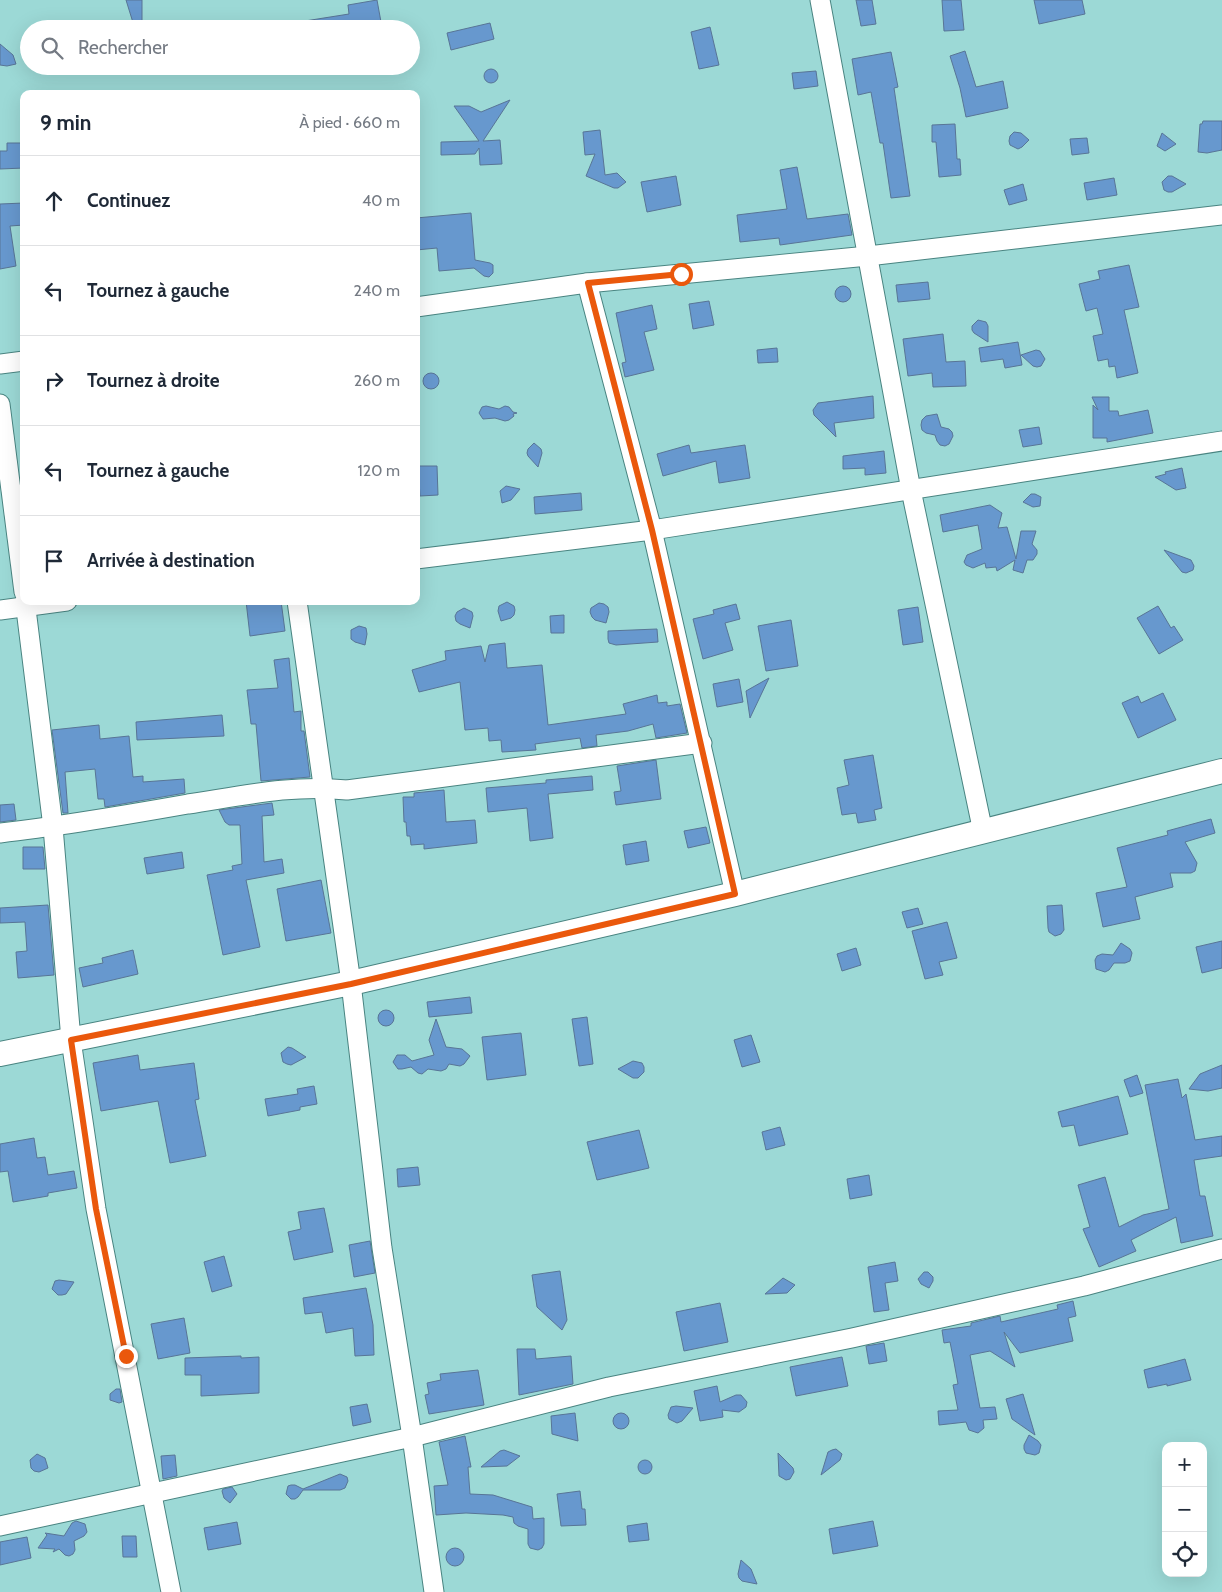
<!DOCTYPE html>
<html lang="fr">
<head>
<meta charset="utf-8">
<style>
	:root { --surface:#fff; --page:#f6f6f7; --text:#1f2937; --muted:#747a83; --line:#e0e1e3 }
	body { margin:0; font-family:Cabin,sans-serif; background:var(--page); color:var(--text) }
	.controls { position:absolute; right:15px; bottom:15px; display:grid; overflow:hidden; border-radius:10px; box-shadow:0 5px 20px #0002 }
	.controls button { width:45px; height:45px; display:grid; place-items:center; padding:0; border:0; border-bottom:1px solid var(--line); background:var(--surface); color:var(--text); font:25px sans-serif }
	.stop { position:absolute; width:15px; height:15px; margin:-11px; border:4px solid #ea580c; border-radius:50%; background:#fff }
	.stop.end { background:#ea580c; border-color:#fff; box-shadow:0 1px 5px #0008 }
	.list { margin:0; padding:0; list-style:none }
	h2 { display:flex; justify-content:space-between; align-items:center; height:65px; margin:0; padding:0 20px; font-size:21px }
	h2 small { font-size:16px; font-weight:400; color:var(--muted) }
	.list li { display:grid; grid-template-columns:32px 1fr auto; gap:15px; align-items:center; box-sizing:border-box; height:90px; padding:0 20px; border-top:1px solid var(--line) }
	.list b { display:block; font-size:19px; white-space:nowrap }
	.list em { font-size:16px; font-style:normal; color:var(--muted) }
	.icon { flex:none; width:28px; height:28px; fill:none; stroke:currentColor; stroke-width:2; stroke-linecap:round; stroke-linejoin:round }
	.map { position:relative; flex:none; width:1222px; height:1592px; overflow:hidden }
	.search { position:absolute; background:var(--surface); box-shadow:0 5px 20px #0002; left:20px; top:20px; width:400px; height:55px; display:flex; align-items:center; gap:12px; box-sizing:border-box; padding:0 18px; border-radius:28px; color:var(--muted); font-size:19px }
	.panel { position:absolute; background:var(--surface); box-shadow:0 5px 20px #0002; left:20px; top:90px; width:400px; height:515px; border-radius:10px }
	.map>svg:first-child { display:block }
	.building { fill:#6798ce; stroke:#587596 }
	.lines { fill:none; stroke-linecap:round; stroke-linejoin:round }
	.minor-casing { stroke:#498481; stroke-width:21 }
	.major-casing { stroke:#498481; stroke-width:26 }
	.minor { stroke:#fff; stroke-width:19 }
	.major { stroke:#fff; stroke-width:24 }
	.route { stroke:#ea580c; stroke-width:6 }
</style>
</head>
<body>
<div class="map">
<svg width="1222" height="1592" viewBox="0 0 1222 1592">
	<rect width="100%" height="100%" fill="#9cd9d6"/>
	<g class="building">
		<polygon points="126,0 142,0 142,29 135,29"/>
		<polygon points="377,0 381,22 337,29 306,29 305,21 349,14 348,5"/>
		<polygon points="856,0 872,0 876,24 861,26"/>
		<polygon points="942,0 961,0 964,30 944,31"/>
		<polygon points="1034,0 1082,0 1085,14 1039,24"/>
		<polygon points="490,23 494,39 451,50 447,33"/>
		<polygon points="710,27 719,65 699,69 691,32"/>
		<polygon points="0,44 13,55 16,64 7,66 0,65"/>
		<polygon points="965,51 976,87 1003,81 1008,108 966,117 960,88 950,56"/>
		<polygon points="891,52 898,87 894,88 910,196 891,198 883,143 880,143 871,92 858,95 852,59"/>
		<circle cx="491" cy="76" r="7"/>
		<polygon points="816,71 818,86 794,89 792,73"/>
		<polygon points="510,100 483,141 500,140 502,164 480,165 479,148 475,154 441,155 441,142 479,141 454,106 469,106 481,112"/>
		<polygon points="1203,121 1222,121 1222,150 1207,153 1198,152 1200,124 1202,124"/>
		<polygon points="955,124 957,159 960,159 961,175 939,177 936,142 932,142 932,125"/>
		<polygon points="600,130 605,175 617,173 626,182 618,188 614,188 586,176 595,154 585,155 583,132"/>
		<polygon points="1014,132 1021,133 1029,140 1022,147 1018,149 1010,145 1009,141 1010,136"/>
		<polygon points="1162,133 1176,144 1165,151 1157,146"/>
		<polygon points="1087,138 1089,153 1072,155 1070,139"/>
		<polygon points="7,143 24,143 24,168 0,169 0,151 7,151"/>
		<polygon points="797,167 807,219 848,214 852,235 780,245 779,238 740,242 737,215 787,209 780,170"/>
		<polygon points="676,176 681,205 647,212 641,182"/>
		<polygon points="1168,176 1172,176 1186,184 1172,192 1168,192 1164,190 1162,182"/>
		<polygon points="1114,178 1117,195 1087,200 1084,183"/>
		<polygon points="1023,184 1027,200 1009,205 1004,190"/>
		<polygon points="24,203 24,225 10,226 16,266 0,269 0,204"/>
		<polygon points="471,213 475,260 490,263 493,265 493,273 489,277 484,276 474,268 439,271 437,248 416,250 416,218"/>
		<polygon points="1129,265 1139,307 1124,310 1138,373 1117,378 1115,366 1109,367 1108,359 1098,361 1093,336 1103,334 1097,308 1086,311 1079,284 1100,279 1098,271"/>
		<polygon points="928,282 930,299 898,302 896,285"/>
		<circle cx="843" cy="294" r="8"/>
		<polygon points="709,301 714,325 693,329 689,304"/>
		<polygon points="652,305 657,329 644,332 654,370 625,377 622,363 626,362 616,313"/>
		<polygon points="978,320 986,322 988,326 988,342 974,333 972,330 972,326"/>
		<polygon points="943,334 946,362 965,361 966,386 933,387 932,373 908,376 903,339"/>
		<polygon points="1018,342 1022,365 1005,368 1003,359 981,362 979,348"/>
		<polygon points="777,348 778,362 758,363 757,350"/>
		<polygon points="1036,350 1040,351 1045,359 1041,366 1037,367 1033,366 1021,355"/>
		<circle cx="431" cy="381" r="8"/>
		<polygon points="873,396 874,418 834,423 836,437 814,415 813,410 818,403"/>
		<polygon points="1092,397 1109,397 1109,411 1118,411 1119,416 1148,410 1153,433 1107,442 1107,438 1093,438 1093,405 1098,410"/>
		<polygon points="486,406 499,409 505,406 509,407 513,412 517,413 513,414 514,416 509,420 505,421 495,418 483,419 479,413 482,407"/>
		<polygon points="937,414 941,427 949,429 952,432 953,436 949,444 945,446 940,445 937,441 935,435 926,433 922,430 921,425 922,420 926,416"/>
		<polygon points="1039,427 1042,444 1023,447 1019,430"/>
		<polygon points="534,443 541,449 542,453 538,467 528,456 527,453 528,449"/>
		<polygon points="689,445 691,453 745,445 750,478 719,483 716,461 663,476 657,454"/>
		<polygon points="884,451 886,473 865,475 865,468 843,469 843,456"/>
		<polygon points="418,466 437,466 438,495 420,496"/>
		<polygon points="1182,468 1186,488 1176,490 1155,477 1166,474 1165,472"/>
		<polygon points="506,486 520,489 511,500 502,503 500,491"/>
		<polygon points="581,493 582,510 535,514 534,497"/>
		<polygon points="1031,494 1035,494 1041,497 1040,506 1033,507 1023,502"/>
		<polygon points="990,505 1002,513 998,528 1007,527 1016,559 1021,531 1036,531 1032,544 1037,550 1037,554 1033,560 1027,560 1023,573 1013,570 1015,560 997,571 996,567 986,568 985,563 973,568 966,565 964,562 967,555 982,549 978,525 943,532 940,515"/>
		<polygon points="1164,550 1191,560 1194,566 1193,570 1186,573 1182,572"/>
		<polygon points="246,601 281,601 285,631 250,636"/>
		<polygon points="507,602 514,606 515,610 514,615 511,618 501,621 498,611 499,606"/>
		<polygon points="599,603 604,604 608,607 609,612 606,623 595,620 592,617 590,612 591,608"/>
		<polygon points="736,604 740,619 725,623 733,650 703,659 693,619 714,614 713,610"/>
		<polygon points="1158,606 1171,628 1174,626 1183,640 1159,654 1137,618"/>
		<polygon points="918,607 923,642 903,645 898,610"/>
		<polygon points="464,608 472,612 473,616 470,628 460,624 456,621 455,616 457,612"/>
		<polygon points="564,615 564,633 551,633 550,616"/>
		<polygon points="791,620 798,666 766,671 758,626"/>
		<polygon points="359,626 366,628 367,634 365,645 355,642 351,639 351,630"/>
		<polygon points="657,629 658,642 616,645 609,643 608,639 608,631"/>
		<polygon points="505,643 507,668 542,665 548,725 626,714 623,704 657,695 658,703 667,702 667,706 680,704 687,733 656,738 653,724 628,731 596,735 597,746 582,748 580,738 535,744 536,750 502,752 501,740 489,741 488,728 465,730 460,682 419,692 412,670 446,660 445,651 481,646 485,662 489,645"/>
		<polygon points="289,658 294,712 301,711 301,731 304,731 310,777 261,781 256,724 251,724 247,690 278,688 274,660"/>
		<polygon points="769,678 750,718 746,691"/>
		<polygon points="739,679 743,702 717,707 713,684"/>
		<polygon points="1163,693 1176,720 1138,738 1122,703 1138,696 1141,703"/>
		<polygon points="222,715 224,736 137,740 136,722"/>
		<polygon points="99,725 100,739 129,736 133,777 143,776 143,782 184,779 185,793 105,807 104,799 98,799 95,769 65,772 68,813 63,813 52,730"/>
		<polygon points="873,755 882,808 874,810 876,820 858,823 856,813 842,815 837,788 849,785 844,760"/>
		<polygon points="656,760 661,799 616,805 614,792 621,791 617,766"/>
		<polygon points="592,776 593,790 548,794 553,838 530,841 527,808 488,812 486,788 546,783 546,780"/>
		<polygon points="444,790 446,822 475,820 477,843 424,849 424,844 411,845 410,836 407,836 406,822 404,822 403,797 414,797 414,793"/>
		<polygon points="272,803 274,815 262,816 264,862 282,859 284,873 246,880 260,947 223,955 207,875 233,870 232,866 242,864 240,825 229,825 225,822 219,810"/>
		<polygon points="14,804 16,820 0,822 0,805"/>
		<polygon points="1211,819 1215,833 1185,842 1197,863 1195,871 1191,873 1170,873 1173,887 1135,897 1140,919 1103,927 1096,893 1127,887 1117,848 1168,835 1167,831"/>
		<polygon points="706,827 710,843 688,848 684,831"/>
		<polygon points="646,841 649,861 626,865 623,845"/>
		<polygon points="23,847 43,847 45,869 23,869"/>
		<polygon points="182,852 184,868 147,874 144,858"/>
		<polygon points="321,880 331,933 286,941 277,889"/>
		<polygon points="48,905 54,975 18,978 16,952 27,951 25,922 0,923 0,908"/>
		<polygon points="1062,905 1064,930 1061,934 1055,936 1049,932 1048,928 1047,906"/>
		<polygon points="918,908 923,924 907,928 902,912"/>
		<polygon points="947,922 957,958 939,962 943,975 925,979 912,931"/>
		<polygon points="1222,941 1222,968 1202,973 1196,947"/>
		<polygon points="1121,943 1130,949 1132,953 1130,961 1125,963 1114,963 1109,970 1105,972 1096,969 1095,960 1097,956 1102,954 1113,955"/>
		<polygon points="856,948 861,965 842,971 837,954"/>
		<polygon points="133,950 138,974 83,987 79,968 103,963 102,958"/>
		<polygon points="470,997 472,1013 429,1017 427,1002"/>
		<circle cx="386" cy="1018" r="8"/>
		<polygon points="587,1017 593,1064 579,1066 572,1019"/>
		<polygon points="436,1019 446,1047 462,1049 470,1056 464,1064 460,1066 449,1064 446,1069 441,1071 428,1069 422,1074 418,1073 411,1067 402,1069 398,1069 393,1062 397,1055 405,1055 412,1061 434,1055 429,1040"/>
		<polygon points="521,1033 526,1075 487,1080 482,1037"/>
		<polygon points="751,1035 760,1062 742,1067 734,1040"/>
		<polygon points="288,1047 292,1048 306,1057 291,1065 287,1064 283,1062 281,1053"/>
		<polygon points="138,1055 140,1070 194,1063 199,1099 195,1100 206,1156 170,1163 158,1101 101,1111 93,1063"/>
		<polygon points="633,1061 642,1063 644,1067 644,1072 638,1078 633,1078 618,1069"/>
		<polygon points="1222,1065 1222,1088 1208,1091 1189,1089 1200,1074"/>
		<polygon points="1137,1075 1143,1093 1130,1097 1124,1080"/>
		<polygon points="1178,1079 1182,1098 1186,1094 1195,1140 1222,1136 1222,1156 1194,1160 1200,1196 1205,1196 1213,1236 1181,1243 1176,1217 1131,1240 1136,1251 1099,1267 1083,1229 1090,1227 1078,1185 1105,1177 1119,1227 1143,1215 1169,1209 1145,1085"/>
		<polygon points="314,1086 317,1104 300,1107 300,1110 268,1116 265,1099 298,1094 297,1089"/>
		<polygon points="1118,1096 1128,1134 1079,1146 1074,1125 1062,1127 1058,1112"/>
		<polygon points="780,1127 785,1145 766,1150 762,1132"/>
		<polygon points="639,1130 649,1168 597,1180 587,1142"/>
		<polygon points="34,1138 37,1158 45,1157 48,1175 74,1171 77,1188 48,1193 48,1196 13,1202 8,1171 0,1172 0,1144"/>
		<polygon points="418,1167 420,1185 398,1187 397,1169"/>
		<polygon points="869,1175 872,1195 850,1199 847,1179"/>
		<polygon points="324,1208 333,1252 294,1260 288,1232 301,1229 298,1212"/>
		<polygon points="370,1241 375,1273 354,1277 349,1245"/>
		<polygon points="224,1256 232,1286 212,1292 204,1262"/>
		<polygon points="895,1262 898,1281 885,1283 889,1310 874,1312 868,1267"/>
		<polygon points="560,1271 567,1320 562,1330 537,1307 532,1275"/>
		<polygon points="924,1272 928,1272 933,1277 933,1281 929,1288 921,1284 918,1279"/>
		<polygon points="783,1278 795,1285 787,1293 765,1294"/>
		<polygon points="59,1280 74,1282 66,1294 62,1295 58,1295 52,1289 55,1281"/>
		<polygon points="366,1288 373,1325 374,1355 355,1356 353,1328 326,1333 322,1312 305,1314 303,1298"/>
		<polygon points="1073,1301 1076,1316 1068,1318 1073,1341 1020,1353 1004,1332 1015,1367 990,1351 970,1355 980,1408 995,1407 997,1419 983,1420 984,1428 978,1433 969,1430 966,1422 939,1425 938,1411 958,1410 953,1385 958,1384 954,1362 950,1342 944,1343 942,1330 971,1326 971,1323 1000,1316 1001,1322 1058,1309 1057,1305"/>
		<polygon points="720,1303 728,1342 684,1351 676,1312"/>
		<polygon points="184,1318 190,1353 158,1359 151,1324"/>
		<polygon points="884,1343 887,1361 869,1364 866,1346"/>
		<polygon points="517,1349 535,1349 536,1359 571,1356 573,1384 519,1395"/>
		<polygon points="241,1356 241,1358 259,1357 259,1393 201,1396 201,1375 185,1375 185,1358"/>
		<polygon points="842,1357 848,1386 796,1396 790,1367"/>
		<polygon points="1185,1359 1191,1380 1167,1386 1167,1384 1148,1388 1144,1370"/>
		<polygon points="478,1370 484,1405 429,1414 425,1395 429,1394 427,1383 441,1380 440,1374"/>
		<polygon points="717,1386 720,1402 736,1395 741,1395 747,1402 746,1407 739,1412 722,1410 723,1417 700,1421 694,1391"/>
		<polygon points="116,1389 120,1389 122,1402 119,1403 110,1400 110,1394"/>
		<polygon points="1023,1394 1035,1435 1012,1419 1006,1399"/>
		<polygon points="367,1404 371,1422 353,1426 350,1407"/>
		<polygon points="676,1406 693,1408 682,1421 677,1423 669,1419 668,1415 671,1407"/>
		<polygon points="575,1413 578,1441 552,1434 551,1416"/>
		<circle cx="621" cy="1421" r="8"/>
		<polygon points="1029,1435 1038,1441 1041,1445 1039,1453 1035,1455 1026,1453 1024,1449 1024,1445"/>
		<polygon points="465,1436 471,1467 468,1467 470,1494 493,1495 532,1507 533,1519 544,1518 544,1544 542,1548 538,1550 530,1548 528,1544 528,1529 518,1526 514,1523 513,1517 503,1515 466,1513 436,1515 434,1486 448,1485 439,1442"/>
		<polygon points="836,1449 842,1454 840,1460 821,1475 828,1452 832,1450"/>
		<polygon points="504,1450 520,1456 507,1466 481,1467 500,1451"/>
		<polygon points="778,1453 793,1468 794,1472 790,1479 786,1480 779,1476"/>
		<polygon points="37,1454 45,1458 48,1468 39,1472 34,1471 31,1468 30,1460"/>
		<polygon points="175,1455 177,1476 163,1479 161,1456"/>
		<circle cx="645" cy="1467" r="7"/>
		<polygon points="340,1474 347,1477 348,1481 345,1488 340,1490 303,1490 298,1497 295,1499 291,1499 286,1494 288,1486 291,1485 295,1485 303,1489"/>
		<polygon points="232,1487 237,1494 230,1503 224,1498 222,1491 223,1489"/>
		<polygon points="580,1491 582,1509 585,1509 586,1525 561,1526 557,1494"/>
		<polygon points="76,1521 85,1524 87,1532 84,1536 74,1541 75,1550 73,1554 69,1556 65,1555 59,1549 53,1552 55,1549 38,1548 47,1535 45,1533 64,1536 72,1523"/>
		<polygon points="873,1521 878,1546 833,1554 829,1529"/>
		<polygon points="237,1522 241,1544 208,1550 204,1528"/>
		<polygon points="647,1523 649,1540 629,1542 627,1526"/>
		<polygon points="122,1536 136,1536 137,1557 123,1557"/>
		<polygon points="27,1537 31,1558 0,1565 0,1542"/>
		<circle cx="455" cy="1557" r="9"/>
		<polygon points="741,1560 751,1569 757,1584 742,1581 739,1578 738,1574"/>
	</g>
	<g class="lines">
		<g class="minor-casing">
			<g id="minor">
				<polyline points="820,0 911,490 983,832"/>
				<polyline points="587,283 652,530 735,894"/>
				<polyline points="416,307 587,283 868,256 1222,215"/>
				<polyline points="0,364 24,361"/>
				<polyline points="0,404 24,592"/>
				<polyline points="416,559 652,530 1222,441"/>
				<polyline points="25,601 53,827 71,1040 96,1209 171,1592"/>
				<polyline points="297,601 351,983 382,1248 412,1437 434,1592"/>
				<polyline points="0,610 67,601"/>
				<path d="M0,833C63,826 126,815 188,804C241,796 293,784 347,790L702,743"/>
				<polyline points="0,1526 412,1437 609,1387 852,1338 1084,1286 1222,1249"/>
			</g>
		</g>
		<g class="major-casing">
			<polyline id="major" points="0,1054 351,983 735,894 1222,771"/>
		</g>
		<use href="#minor" class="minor"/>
		<use href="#major" class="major"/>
	</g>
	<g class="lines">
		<polyline class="route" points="126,1356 96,1209 71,1040 351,984 735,894 652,530 588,283 681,274"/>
	</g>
</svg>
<div class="controls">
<button>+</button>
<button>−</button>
<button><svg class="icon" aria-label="locate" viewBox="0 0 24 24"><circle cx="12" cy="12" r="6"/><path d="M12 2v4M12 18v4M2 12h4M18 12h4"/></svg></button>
</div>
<div class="stop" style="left:681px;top:274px"></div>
<div class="stop end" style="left:126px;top:1356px"></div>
<div class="search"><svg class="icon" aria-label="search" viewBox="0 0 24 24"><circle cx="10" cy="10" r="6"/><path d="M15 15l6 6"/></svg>Rechercher</div>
<section class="panel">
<h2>9 min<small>À pied · 660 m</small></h2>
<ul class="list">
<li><svg class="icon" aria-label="ahead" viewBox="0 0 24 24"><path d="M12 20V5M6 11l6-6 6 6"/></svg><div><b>Continuez</b></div><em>40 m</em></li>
<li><svg class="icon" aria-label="left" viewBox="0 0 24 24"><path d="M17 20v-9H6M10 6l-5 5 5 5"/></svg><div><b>Tournez à gauche</b></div><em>240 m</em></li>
<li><svg class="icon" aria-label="right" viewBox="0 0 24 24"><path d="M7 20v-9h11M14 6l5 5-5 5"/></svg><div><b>Tournez à droite</b></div><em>260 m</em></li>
<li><svg class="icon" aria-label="left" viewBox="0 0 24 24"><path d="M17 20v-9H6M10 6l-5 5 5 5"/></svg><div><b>Tournez à gauche</b></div><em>120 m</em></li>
<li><svg class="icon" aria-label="arrive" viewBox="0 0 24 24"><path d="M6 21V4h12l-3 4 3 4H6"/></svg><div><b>Arrivée à destination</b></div></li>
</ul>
</section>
</div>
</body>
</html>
